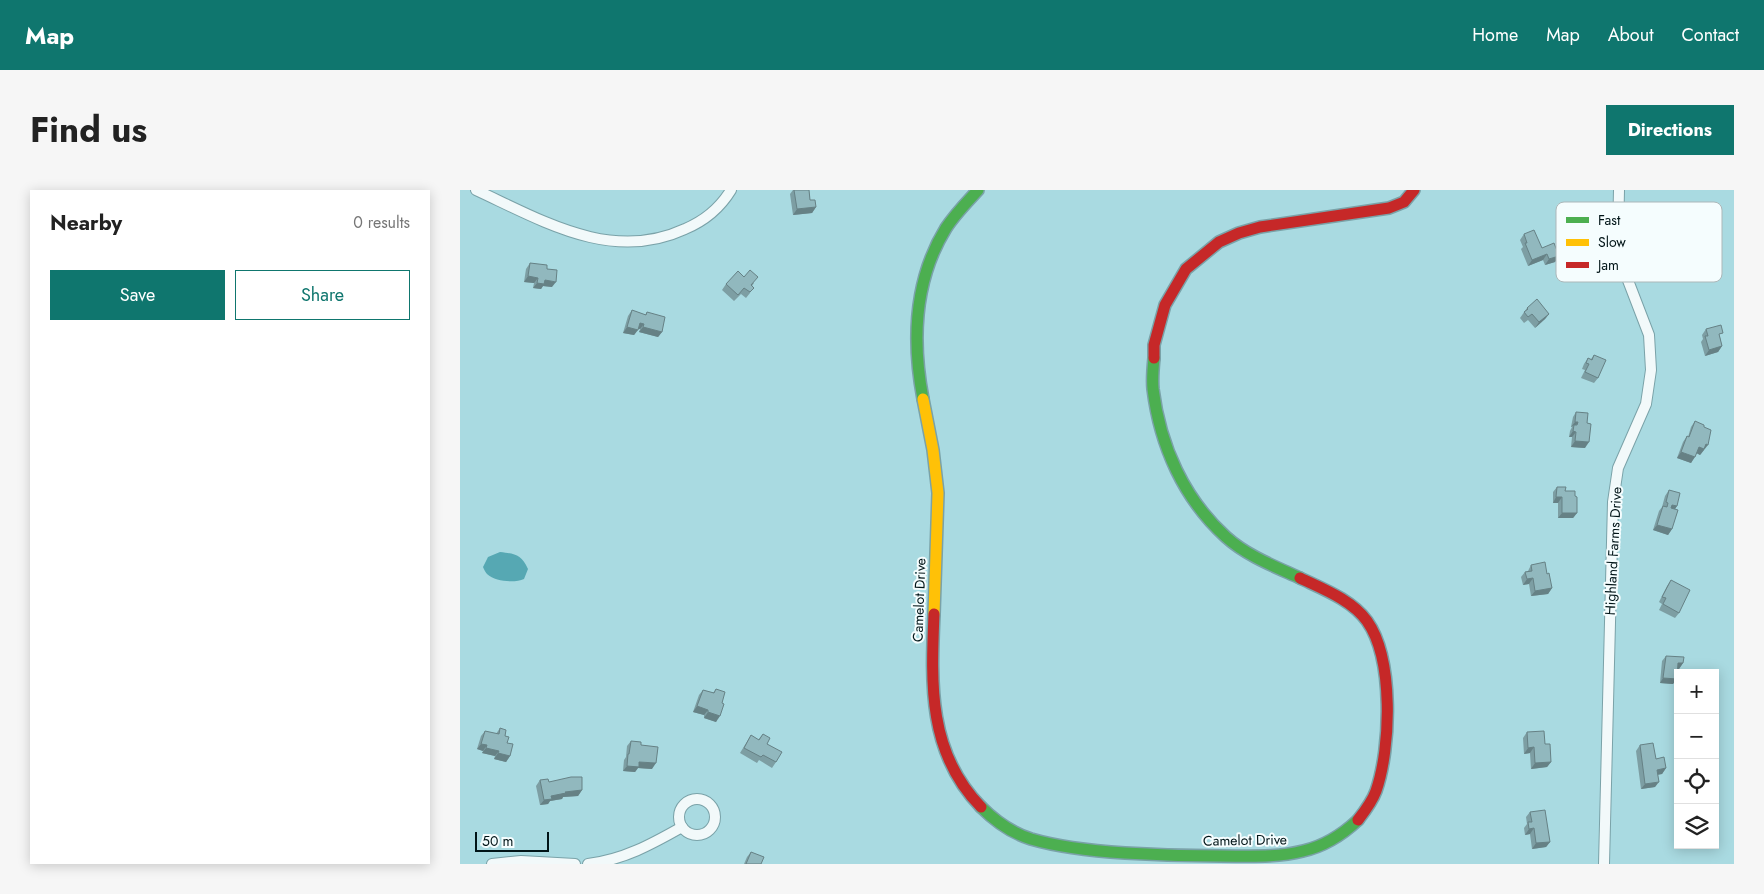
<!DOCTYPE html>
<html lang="en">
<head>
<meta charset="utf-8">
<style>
	:root { --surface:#fff; --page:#f6f6f6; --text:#222; --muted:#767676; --line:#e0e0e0; --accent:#0f766e }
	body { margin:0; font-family:Jost,sans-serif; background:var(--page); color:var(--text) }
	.controls { position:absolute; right:15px; bottom:15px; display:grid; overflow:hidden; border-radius:0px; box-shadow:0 2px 12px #0003 }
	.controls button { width:45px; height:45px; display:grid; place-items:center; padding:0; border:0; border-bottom:1px solid var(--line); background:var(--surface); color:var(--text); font:25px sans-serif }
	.scale { position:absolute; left:15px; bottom:12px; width:74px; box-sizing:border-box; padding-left:5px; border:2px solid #001417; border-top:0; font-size:14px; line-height:18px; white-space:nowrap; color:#001417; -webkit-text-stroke:4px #f5fdfe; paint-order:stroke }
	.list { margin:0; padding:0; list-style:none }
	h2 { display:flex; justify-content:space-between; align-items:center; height:65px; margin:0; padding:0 20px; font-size:21px }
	h2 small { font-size:16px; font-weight:400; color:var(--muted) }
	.actions { display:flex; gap:10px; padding:15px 20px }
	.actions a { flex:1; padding:11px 0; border:1px solid var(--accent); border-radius:0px; text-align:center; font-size:18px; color:var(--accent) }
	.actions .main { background:var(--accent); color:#fff }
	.icon { flex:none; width:28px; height:28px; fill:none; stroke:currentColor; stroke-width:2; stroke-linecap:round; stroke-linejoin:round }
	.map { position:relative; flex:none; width:1274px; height:674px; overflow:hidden; border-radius:0px }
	header { display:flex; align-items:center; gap:30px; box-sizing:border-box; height:70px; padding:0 25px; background:var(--accent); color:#fff }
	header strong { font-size:24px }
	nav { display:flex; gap:28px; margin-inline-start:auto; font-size:18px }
	.intro { display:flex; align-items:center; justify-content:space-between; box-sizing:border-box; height:120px; padding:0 30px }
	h1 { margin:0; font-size:35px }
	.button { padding:12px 22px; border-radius:0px; background:var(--accent); color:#fff; font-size:18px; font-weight:700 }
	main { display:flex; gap:30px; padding:0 30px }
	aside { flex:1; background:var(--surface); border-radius:0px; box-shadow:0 2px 12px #0003 }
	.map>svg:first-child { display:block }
	.water { fill:#56a8b3 }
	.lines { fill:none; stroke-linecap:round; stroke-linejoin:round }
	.street-casing { stroke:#7aa2a8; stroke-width:12 }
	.fast-casing { stroke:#7aa2a8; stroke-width:14 }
	.slow-casing { stroke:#7aa2a8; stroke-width:14 }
	.jam-casing { stroke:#7aa2a8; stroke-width:14 }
	.street { stroke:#f2f9fa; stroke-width:10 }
	.fast { stroke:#4caf50; stroke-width:11 }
	.slow { stroke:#ffc107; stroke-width:11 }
	.jam { stroke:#c62828; stroke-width:11 }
	.wall { fill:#7d9ea3 }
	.shaded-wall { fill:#668185 }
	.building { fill:#91b8be; stroke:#668185 }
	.labels { text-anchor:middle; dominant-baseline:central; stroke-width:4; stroke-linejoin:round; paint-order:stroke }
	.street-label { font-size:14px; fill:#001417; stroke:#f5fdfe }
	.key { fill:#f5fdfe; stroke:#acb7b9; stroke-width:1 }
	.key-label { font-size:14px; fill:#001417 }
</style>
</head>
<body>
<header>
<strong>Map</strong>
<nav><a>Home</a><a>Map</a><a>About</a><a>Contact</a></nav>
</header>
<div class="intro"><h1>Find us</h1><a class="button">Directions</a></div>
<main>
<aside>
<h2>Nearby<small>0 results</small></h2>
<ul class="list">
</ul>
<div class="actions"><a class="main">Save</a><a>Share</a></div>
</aside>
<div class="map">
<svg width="1274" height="674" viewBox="0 0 1274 674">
	<rect width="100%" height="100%" fill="#a9dae1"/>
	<path class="water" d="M40,362C55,364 61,364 68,379L64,389C55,393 36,392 27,384C25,382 24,379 23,377L28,367Z"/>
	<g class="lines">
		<g class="street-casing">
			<g id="street">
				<path d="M16,0C83,31 152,73 225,39C244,31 260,18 271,0"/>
				<circle cx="237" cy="627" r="18"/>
				<polyline points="32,674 61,671 115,674"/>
				<path d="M128,674C163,670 192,654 222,637"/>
				<polyline points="1144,674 1153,312 1158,278 1186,214 1191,180 1189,145 1164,80 1158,46 1159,0"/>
			</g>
		</g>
		<g class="fast-casing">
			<g id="fast">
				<path d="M694,168C693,178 692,189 693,199C700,256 724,309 766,347C787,366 816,377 840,388"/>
				<path d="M463,209C452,151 454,90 486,38C495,24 507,12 518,0"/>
				<path d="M521,617C535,631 552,643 571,649C602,658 634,661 665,663C697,665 728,666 760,666C788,666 816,668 843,661C865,656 882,645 898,630"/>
			</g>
		</g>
		<g class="slow-casing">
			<polyline id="slow" points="463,209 473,260 478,303 474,424"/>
		</g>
		<g class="jam-casing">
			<g id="jam">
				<polyline points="694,168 694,155 705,115 726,79 759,52 779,43 800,37 929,18 944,12 954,0"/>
				<path d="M840,388C863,399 892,410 907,431C934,469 931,558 916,601C912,612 905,621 898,630"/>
				<path d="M474,424C471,494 468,563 521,617"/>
			</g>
		</g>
		<use href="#street" class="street"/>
		<use href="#fast" class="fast"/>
		<use href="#slow" class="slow"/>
		<use href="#jam" class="jam"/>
	</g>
	<g class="wall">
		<polygon points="333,0 349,0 350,10 356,17 352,23 333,25 330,4"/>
		<polygon points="1198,28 1225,36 1222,41 1216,47 1211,42 1206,46 1194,34"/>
		<polygon points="1064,44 1082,58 1099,66 1095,72 1085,75 1083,70 1068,76 1061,59 1063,57 1060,50"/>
		<polygon points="70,73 87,79 92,97 83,96 81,99 73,98 74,93 64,92 66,79"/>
		<polygon points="284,87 294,93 292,96 290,103 286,108 281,104 274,111 262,100 266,94"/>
		<polygon points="1067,118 1089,124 1085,129 1075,138 1068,130 1064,133 1060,128"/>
		<polygon points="172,120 185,125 187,122 202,142 198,147 179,142 180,139 178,139 174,145 163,143 168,126"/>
		<polygon points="1246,139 1260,147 1262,156 1258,162 1245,166 1241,152 1243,149 1242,145"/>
		<polygon points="1134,165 1138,188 1134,193 1121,188 1125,180 1122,179 1124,174 1128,168 1131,169"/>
		<polygon points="1116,222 1125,258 1111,257 1112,247 1109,247 1110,241 1112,237 1111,237 1113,227"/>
		<polygon points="1235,231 1244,237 1244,260 1240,265 1236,263 1231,273 1217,268 1223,252 1227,246 1228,247 1231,237"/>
		<polygon points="1097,297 1115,306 1117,323 1113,328 1098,328 1098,313 1093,313 1093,302"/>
		<polygon points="1209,300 1217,316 1215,319 1212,339 1208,345 1193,340 1199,321 1202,317 1205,306"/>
		<polygon points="1071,375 1087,384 1092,398 1088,404 1071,406 1069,394 1063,395 1061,387 1065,382 1068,381"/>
		<polygon points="1211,390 1219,423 1215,428 1199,420 1202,414 1199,412 1207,396"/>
		<polygon points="1206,466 1223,473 1219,479 1218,479 1213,494 1200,493 1202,471"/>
		<polygon points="256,499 262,513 256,532 244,528 244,525 233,522 239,505 243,500 253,503"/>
		<polygon points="40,538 45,546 47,553 50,566 46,572 34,569 35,566 22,563 23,561 17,559 21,546 25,541 36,544"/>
		<polygon points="1067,542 1085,554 1091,572 1087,577 1071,579 1070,563 1064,564 1063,548"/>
		<polygon points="303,544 307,554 316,572 312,578 299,570 297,573 280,563 291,545 298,550"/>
		<polygon points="171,551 181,555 192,579 178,578 175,582 163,581 164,570 166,567 167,556"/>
		<polygon points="1180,555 1206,578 1202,584 1198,585 1195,597 1181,599 1176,561"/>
		<polygon points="80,590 89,592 122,600 118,606 103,607 102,609 90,611 88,614 80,615 76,596"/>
		<polygon points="1070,622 1090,652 1086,657 1072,659 1070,644 1065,645 1064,638 1067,634 1066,627"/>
		<polygon points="291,662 301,674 284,674 287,667"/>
	</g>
	<g class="shaded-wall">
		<polygon points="356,17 352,23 333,25 337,19"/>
		<polygon points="1087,64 1083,70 1068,76 1072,70"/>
		<polygon points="1099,66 1095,72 1085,75 1089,69"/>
		<polygon points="68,86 78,88 74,93 64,92"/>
		<polygon points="85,90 96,92 92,97 83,96 81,99 73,98 77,93"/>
		<polygon points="1089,124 1085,129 1075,138 1079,132"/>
		<polygon points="180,133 184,134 180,139 176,138"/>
		<polygon points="167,137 178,140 174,145 163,143"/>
		<polygon points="183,137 202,142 198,147 179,142"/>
		<polygon points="1262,156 1258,162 1245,166 1249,160"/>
		<polygon points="1115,232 1118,232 1114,238 1114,235 1111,237"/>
		<polygon points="1113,241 1116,242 1112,247 1109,247"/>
		<polygon points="1115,251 1129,252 1125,258 1111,257"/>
		<polygon points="1246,254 1248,255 1240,265 1235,262 1239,257"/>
		<polygon points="1221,262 1235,267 1231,273 1217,268"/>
		<polygon points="1096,307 1102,307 1098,313 1093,313"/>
		<polygon points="1212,315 1217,316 1213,322 1208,321"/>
		<polygon points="1102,323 1117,323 1113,328 1098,328"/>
		<polygon points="1197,335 1212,339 1208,345 1193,340"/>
		<polygon points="1073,388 1069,394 1063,395 1067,389"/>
		<polygon points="1092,398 1088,404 1071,406 1075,401"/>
		<polygon points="1218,473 1223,473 1219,479 1214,479"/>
		<polygon points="1203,488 1217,489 1213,494 1200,493"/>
		<polygon points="237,516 248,520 244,525 233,522"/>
		<polygon points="248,522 260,526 256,532 244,528"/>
		<polygon points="21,554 27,555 23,561 17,559"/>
		<polygon points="1074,557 1070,563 1064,564 1068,558"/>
		<polygon points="26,558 39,561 35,566 22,563"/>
		<polygon points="38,563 50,566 46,572 34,569"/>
		<polygon points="179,572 196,573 192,579 178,578 175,582 163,581 167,576"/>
		<polygon points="1091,572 1087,577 1071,579 1075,573"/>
		<polygon points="1206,578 1202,584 1193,585 1197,580"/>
		<polygon points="1199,592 1195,597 1181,599 1185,594"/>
		<polygon points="122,600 118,606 103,607 102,609 90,611 88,614 80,615 84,610 91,606 105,602"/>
		<polygon points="1074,638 1070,644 1065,645 1069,639"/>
		<polygon points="1090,652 1086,657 1072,659 1076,653"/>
	</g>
	<g class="building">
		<polygon points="334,0 349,0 350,10 355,10 356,17 337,19"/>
		<polygon points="1074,40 1082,58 1094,53 1099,66 1089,69 1087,64 1072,70 1065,53 1067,53 1064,44"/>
		<polygon points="70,73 87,75 87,79 97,80 96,92 85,90 84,94 77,93 78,88 68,86"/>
		<polygon points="290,80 298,87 291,95 294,98 290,102 284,98 278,105 266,94 278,81 284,87"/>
		<polygon points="1077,109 1089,124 1079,132 1072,124 1068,127 1064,122 1068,119 1067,118"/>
		<polygon points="172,120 186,125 187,122 205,127 202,142 183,137 184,134 180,133 178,140 167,137"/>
		<polygon points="1261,135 1263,143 1259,144 1262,156 1249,160 1245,146 1248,146 1246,139"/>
		<polygon points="1134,165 1146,170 1138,188 1125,182 1129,174 1126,173 1128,168 1132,170"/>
		<polygon points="1116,222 1128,223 1127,233 1131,234 1129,252 1115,251 1116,242 1113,241 1114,235 1117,235 1118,232 1115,232"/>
		<polygon points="1235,231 1244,235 1244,237 1251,240 1248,255 1246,254 1244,259 1239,257 1235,267 1221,262 1227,246 1229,247"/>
		<polygon points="1097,297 1106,297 1105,301 1115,301 1115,306 1117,307 1117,323 1102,323 1102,307 1096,307"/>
		<polygon points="1209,300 1220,303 1217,316 1212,315 1211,318 1218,320 1212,339 1197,335 1203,316 1207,317 1208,313 1206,312"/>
		<polygon points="1085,372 1087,384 1089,383 1092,398 1075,401 1073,388 1067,389 1065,382 1072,381 1071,375"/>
		<polygon points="1211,390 1230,400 1219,423 1203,414 1206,408 1202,407"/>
		<polygon points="1206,466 1224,467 1223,473 1218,473 1217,489 1203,488"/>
		<polygon points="256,499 265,502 262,513 264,514 260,526 248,522 248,520 237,516 243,500 254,503"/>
		<polygon points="40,538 46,540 45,546 49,547 47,553 53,554 50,566 38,563 39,561 26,558 27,555 21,554 25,541 39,544"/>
		<polygon points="1084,541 1085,554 1090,554 1091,572 1075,573 1074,557 1068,558 1067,542"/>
		<polygon points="303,544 310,548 307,554 322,562 316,572 303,565 301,567 284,558 291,545 299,550"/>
		<polygon points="171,551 181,552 181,555 198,557 196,573 179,572 179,577 167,576 168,564 169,564"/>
		<polygon points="1193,553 1196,569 1204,567 1206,578 1197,580 1199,592 1185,594 1180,555"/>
		<polygon points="111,587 122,587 122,600 105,602 106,603 91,606 92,609 84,610 80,590 88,589 89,592"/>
		<polygon points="1085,620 1090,652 1076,653 1074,638 1069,639 1068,632 1072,632 1070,622"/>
		<polygon points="291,662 304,667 301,674 286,674"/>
	</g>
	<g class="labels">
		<g class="street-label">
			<text transform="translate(1153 361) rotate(-87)">Highland Farms Drive</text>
			<text transform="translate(459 410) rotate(-88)">Camelot Drive</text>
			<text transform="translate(785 650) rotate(-1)">Camelot Drive</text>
		</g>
	</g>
	<rect x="1096" y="12" width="166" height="80" rx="8" class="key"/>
	<rect x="1106" y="27" width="23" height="6" fill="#4caf50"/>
	<rect x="1106" y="49" width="23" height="7" fill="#ffc107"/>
	<rect x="1106" y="72" width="23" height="6" fill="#c62828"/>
	<g class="key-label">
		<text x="1138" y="35">Fast</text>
		<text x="1138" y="57">Slow</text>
		<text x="1138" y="80">Jam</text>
	</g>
</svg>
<div class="controls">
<button>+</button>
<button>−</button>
<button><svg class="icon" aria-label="locate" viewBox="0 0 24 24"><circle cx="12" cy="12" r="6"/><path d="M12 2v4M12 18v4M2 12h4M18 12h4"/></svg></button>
<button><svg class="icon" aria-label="layers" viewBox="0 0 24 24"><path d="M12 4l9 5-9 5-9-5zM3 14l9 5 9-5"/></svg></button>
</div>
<div class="scale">50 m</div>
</div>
</main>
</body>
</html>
